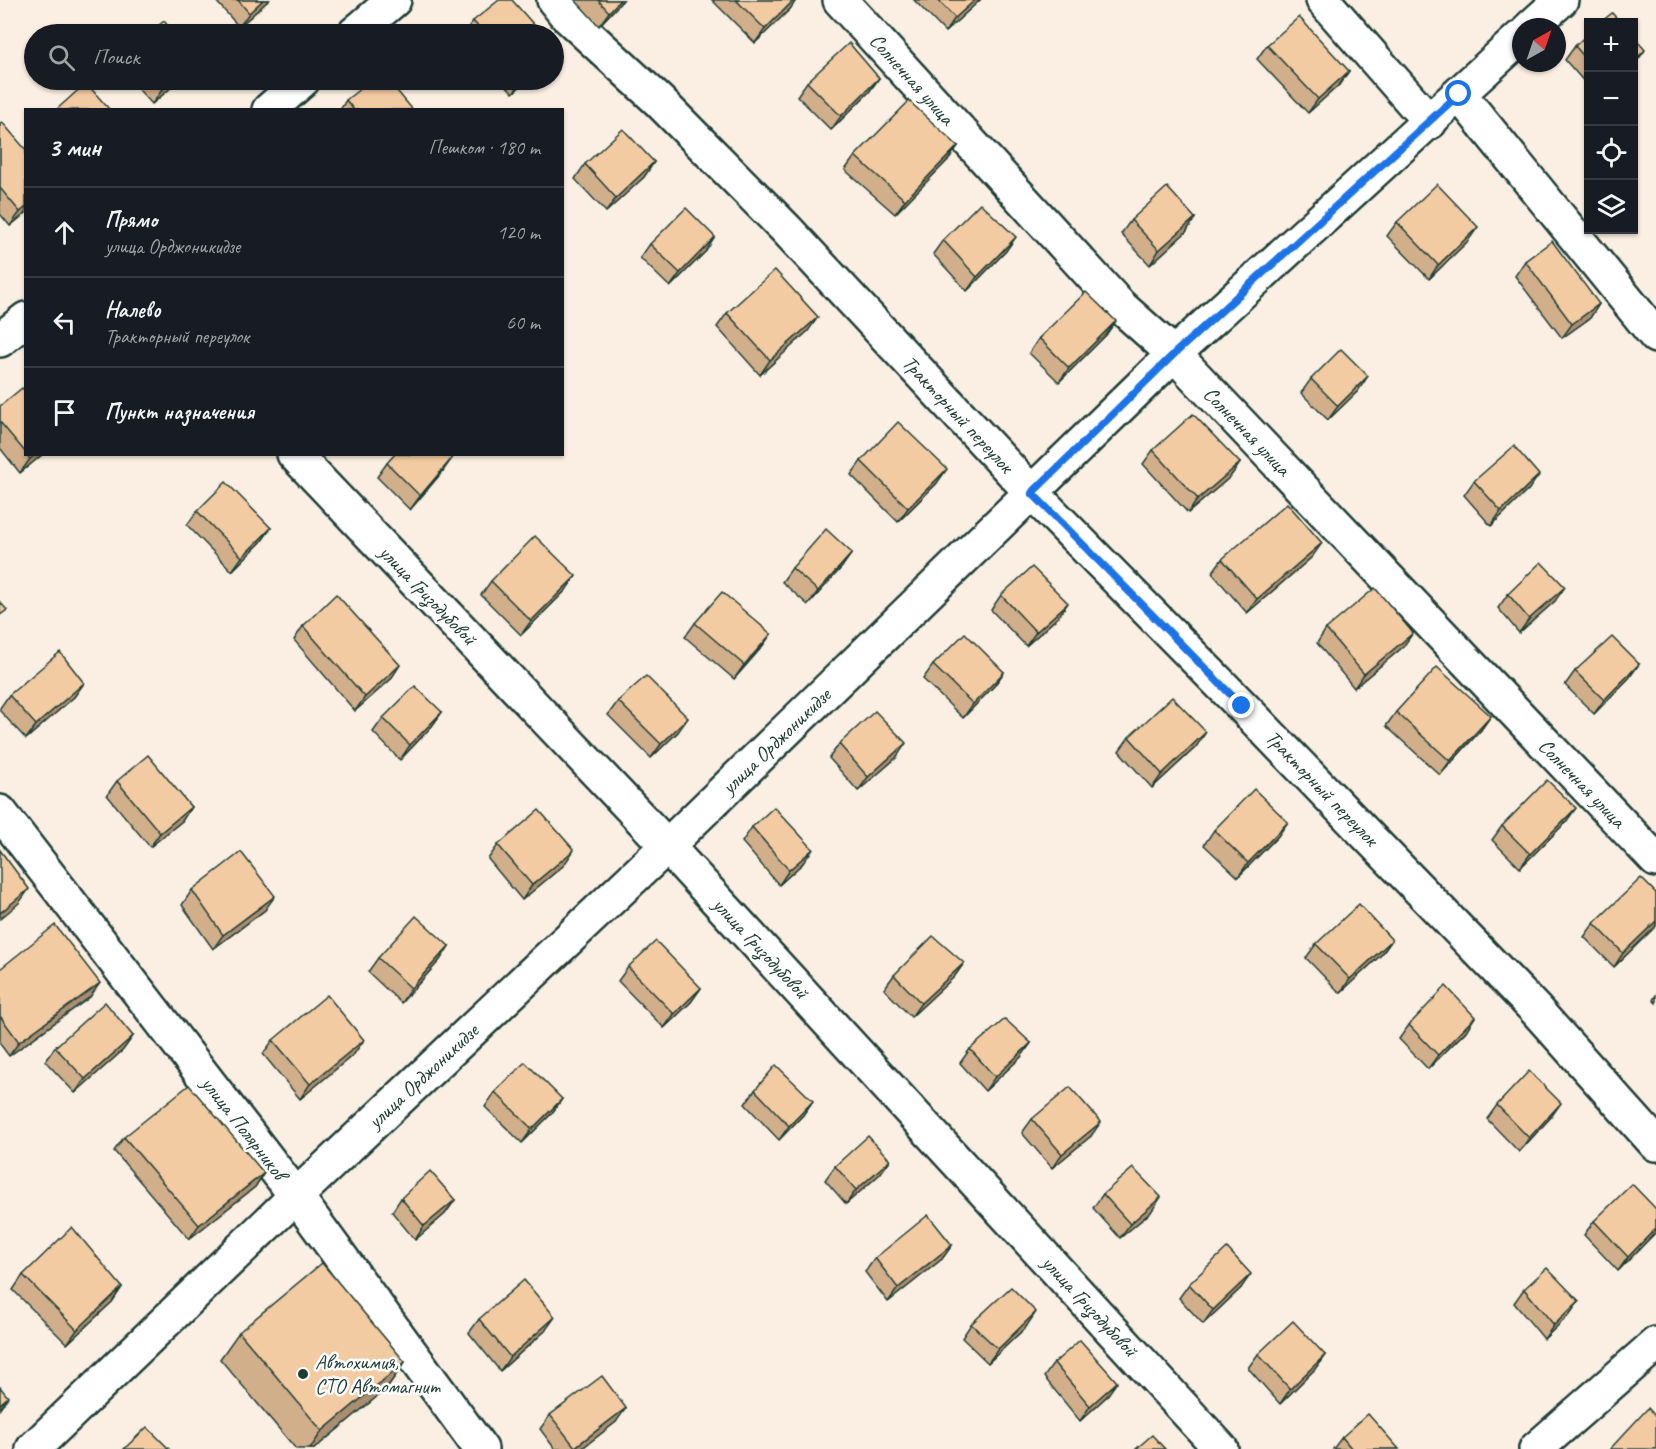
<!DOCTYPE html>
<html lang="ru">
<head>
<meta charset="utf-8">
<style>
	:root { --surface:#171b24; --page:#20242c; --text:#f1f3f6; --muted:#9ea1a6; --line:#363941 }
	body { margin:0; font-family:Caveat,sans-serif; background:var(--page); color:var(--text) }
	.controls { position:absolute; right:18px; top:18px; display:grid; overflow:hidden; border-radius:0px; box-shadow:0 2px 4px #0004 }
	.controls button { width:54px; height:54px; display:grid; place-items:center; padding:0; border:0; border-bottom:2px solid var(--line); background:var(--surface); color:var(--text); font:30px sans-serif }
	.compass { position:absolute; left:1512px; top:18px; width:54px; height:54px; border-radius:50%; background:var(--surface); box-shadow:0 2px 4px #0004; rotate:40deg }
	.stop { position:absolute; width:18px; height:18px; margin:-14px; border:4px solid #1a73e8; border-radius:50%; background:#fff }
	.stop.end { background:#1a73e8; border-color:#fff; box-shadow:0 2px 6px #0008 }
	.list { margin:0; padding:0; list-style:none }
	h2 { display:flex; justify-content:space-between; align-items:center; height:78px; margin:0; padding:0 24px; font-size:26px }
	h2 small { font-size:20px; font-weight:400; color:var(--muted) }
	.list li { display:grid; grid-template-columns:39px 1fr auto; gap:18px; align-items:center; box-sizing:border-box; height:90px; padding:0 24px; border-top:2px solid var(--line) }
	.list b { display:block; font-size:22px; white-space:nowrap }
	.list p { margin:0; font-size:20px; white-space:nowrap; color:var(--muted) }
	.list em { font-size:20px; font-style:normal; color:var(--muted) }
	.icon { flex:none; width:33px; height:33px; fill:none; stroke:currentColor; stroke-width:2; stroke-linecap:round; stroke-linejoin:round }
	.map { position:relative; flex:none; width:1656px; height:1449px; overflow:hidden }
	.search { position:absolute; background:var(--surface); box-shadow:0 2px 4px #0004; left:24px; top:24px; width:540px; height:66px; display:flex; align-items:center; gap:15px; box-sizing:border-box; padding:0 21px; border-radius:33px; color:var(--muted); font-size:22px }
	.panel { position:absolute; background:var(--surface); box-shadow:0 2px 4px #0004; left:24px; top:108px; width:540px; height:348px; border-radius:0px }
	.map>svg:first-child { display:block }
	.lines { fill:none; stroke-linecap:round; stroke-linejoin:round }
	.minor-casing { stroke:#1f3d34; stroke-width:38 }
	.major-casing { stroke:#1f3d34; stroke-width:38 }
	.minor { stroke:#fff; stroke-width:33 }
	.major { stroke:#fff; stroke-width:33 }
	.wall { fill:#d1af8b; stroke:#1f3d34; stroke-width:1.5 }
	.shaded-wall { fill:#aa8e71; stroke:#1f3d34; stroke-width:1.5 }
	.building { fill:#f3cba2; stroke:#1f3d34; stroke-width:1.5 }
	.route { stroke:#1a73e8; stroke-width:8 }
	.poi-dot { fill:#1f3d34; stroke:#fff; stroke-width:2 }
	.labels { text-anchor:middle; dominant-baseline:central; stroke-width:5; stroke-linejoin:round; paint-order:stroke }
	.street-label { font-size:21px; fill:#1f3d34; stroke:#fff }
	.poi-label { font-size:21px; fill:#1f3d34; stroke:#fff; text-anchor:start }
</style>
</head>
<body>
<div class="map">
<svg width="1656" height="1449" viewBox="0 0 1656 1449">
	<rect width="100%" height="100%" fill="#fbefe3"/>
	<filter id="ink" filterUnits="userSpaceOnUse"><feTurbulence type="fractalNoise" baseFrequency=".0167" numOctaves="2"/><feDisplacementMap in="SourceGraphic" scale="12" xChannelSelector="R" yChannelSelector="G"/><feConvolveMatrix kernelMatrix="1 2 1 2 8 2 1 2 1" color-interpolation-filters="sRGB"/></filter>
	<g filter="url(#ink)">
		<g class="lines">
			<g class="minor-casing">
				<g id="minor">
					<polyline points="554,0 566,15 659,101 786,229 1032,493 1242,706 1535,1009 1656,1144"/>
					<polyline points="840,0 1120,306 1174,354 1656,860"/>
					<polyline points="1323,0 1430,122"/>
					<polyline points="354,34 394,0"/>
					<polyline points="1459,94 1656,336"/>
					<polyline points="269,110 303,80"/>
					<polyline points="0,340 26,319"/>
					<polyline points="294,454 667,846 1221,1449"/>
					<polyline points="0,812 296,1196 481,1449"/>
					<polyline points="1536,1449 1656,1344"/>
				</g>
			</g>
			<g class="major-casing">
				<g id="major">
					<polyline points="1531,27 1561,0"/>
					<polyline points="33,1449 296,1196 667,846 1174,354 1521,37"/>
				</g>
			</g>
			<use href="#minor" class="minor"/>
			<use href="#major" class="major"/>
		</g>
		<g class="wall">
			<polygon points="215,0 269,0 239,27"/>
			<polygon points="575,0 623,0 599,26"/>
			<polygon points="712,0 796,0 791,8 755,43"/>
			<polygon points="914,0 980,0 945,32"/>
			<polygon points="473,21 542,34 463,34"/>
			<polygon points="1588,34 1588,86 1565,60 1575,46"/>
			<polygon points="1267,45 1349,71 1339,85 1308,113 1257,59"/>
			<polygon points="879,78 869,92 831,130 797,96 807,82"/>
			<polygon points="130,80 180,80 152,104"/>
			<polygon points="501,80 527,80 513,93"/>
			<polygon points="346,100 413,110 340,110"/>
			<polygon points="0,123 26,213 10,226 0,214"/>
			<polygon points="958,146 948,160 895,214 845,170 855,156"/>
			<polygon points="654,162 644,177 606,212 575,179 585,164"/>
			<polygon points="1195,218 1186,232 1150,265 1121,234 1131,220"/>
			<polygon points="1397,222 1468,241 1429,279 1387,236"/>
			<polygon points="943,240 1006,251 967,291 933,254"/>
			<polygon points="650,244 706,251 670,287 640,258"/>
			<polygon points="1525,261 1599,304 1590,318 1562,338 1515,276"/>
			<polygon points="727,313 808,331 760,375 717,327"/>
			<polygon points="1106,335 1059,382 1029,353 1039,338"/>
			<polygon points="1311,379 1358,391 1328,420 1301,393"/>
			<polygon points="26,392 26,454 43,454 20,473 0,448 0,406"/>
			<polygon points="1153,450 1240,463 1230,477 1188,513 1143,464"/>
			<polygon points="861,461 937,483 898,522 851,475"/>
			<polygon points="387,463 443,471 410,510 377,477"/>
			<polygon points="1474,481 1529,489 1491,526 1464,495"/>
			<polygon points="197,511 271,528 261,542 232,571 187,525"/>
			<polygon points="1312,557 1247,613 1212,573 1222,559"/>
			<polygon points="842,567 808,605 782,582 792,568"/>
			<polygon points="491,581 566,590 521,635 481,595"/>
			<polygon points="1508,594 1555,601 1519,633 1498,608"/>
			<polygon points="1001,595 1058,617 1026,646 991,610"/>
			<polygon points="695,623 771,634 761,648 734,679 685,637"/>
			<polygon points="303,626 391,679 355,711 294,640"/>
			<polygon points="1326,629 1403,647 1354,688 1317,643"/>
			<polygon points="1639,664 1629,678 1594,714 1565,685 1575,671"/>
			<polygon points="933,665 1004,672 994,686 963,718 923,679"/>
			<polygon points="84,683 74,697 26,739 0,711 0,708 9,695"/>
			<polygon points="618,701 678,732 651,758 608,715"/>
			<polygon points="442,712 432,726 400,760 373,732 383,718"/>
			<polygon points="1396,712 1481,730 1440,775 1386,726"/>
			<polygon points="1129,737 1196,747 1152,788 1119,751"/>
			<polygon points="839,744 896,758 858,791 829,758"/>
			<polygon points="117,781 191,807 182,821 150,847 107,795"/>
			<polygon points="1566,822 1520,868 1492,840 1502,826"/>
			<polygon points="752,827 803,863 779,885 742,842"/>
			<polygon points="1214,830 1278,836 1238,877 1204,845"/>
			<polygon points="498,845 564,865 522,900 488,859"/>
			<polygon points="192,890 265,910 213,949 182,905"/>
			<polygon points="1656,893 1656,926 1614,967 1584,937 1594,923"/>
			<polygon points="1392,940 1382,954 1340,993 1306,958 1316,944"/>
			<polygon points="449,946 440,960 401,1003 368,972 378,958"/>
			<polygon points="964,963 954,977 911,1017 884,989 894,975"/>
			<polygon points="628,967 701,988 691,1002 664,1028 618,981"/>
			<polygon points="0,969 90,997 9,1056 0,1044"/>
			<polygon points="1656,995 1656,1003 1653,1000"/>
			<polygon points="1409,1025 1466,1031 1428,1069 1399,1039"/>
			<polygon points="133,1036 123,1050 75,1093 45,1061 55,1047"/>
			<polygon points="273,1040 354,1054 300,1099 263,1054"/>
			<polygon points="1031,1043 1021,1057 985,1091 960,1063 970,1049"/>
			<polygon points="755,1090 803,1115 779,1140 745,1104"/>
			<polygon points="495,1092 562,1099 552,1113 522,1143 485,1107"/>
			<polygon points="1497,1105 1551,1117 1519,1152 1487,1119"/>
			<polygon points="1032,1119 1091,1136 1052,1168 1022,1133"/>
			<polygon points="124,1137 264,1173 255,1187 189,1239 114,1151"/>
			<polygon points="890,1160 880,1174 846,1204 825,1180 835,1166"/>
			<polygon points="1103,1194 1151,1212 1120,1238 1093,1208"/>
			<polygon points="401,1198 455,1200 445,1214 415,1240 392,1212"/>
			<polygon points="1656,1209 1656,1232 1618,1271 1584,1235 1594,1221"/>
			<polygon points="952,1245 942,1259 888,1302 865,1272 875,1258"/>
			<polygon points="23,1275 122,1287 112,1302 67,1344 13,1290"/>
			<polygon points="1189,1284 1241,1288 1203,1324 1179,1298"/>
			<polygon points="1524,1289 1579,1301 1569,1315 1544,1339 1514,1303"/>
			<polygon points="479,1319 545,1331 500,1371 469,1333"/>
			<polygon points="971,1324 1026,1327 988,1363 962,1338"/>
			<polygon points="239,1332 405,1362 386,1389 314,1449 296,1449 220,1359"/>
			<polygon points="1258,1354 1325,1355 1315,1369 1280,1404 1248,1368"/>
			<polygon points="1054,1363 1107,1396 1080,1421 1044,1377"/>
			<polygon points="550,1415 616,1422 581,1449 555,1449 540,1429"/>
			<polygon points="1342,1437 1399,1449 1333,1449"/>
		</g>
		<g class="shaded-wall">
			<polygon points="263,0 269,0 239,27 249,13"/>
			<polygon points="620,0 623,0 599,26 609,12"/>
			<polygon points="794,0 796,0 791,8 755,43 765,29"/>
			<polygon points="975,0 980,0 945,32 955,18"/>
			<polygon points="1645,50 1635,64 1634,66 1634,61"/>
			<polygon points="1349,71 1339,85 1308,113 1318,99"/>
			<polygon points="879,78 869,92 831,130 841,116"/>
			<polygon points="173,80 180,80 152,104 162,90"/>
			<polygon points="523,80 527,80 513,93"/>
			<polygon points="958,146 948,160 895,214 905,200"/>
			<polygon points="654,162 644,177 606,212 616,198"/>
			<polygon points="26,207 26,213 10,226 20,212"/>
			<polygon points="1195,218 1186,232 1150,265 1159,250"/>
			<polygon points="1478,227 1468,241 1429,279 1438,265"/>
			<polygon points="715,237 706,251 670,287 680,273"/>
			<polygon points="1016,237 1006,251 967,291 977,277"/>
			<polygon points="1599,304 1590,318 1562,338 1572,324"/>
			<polygon points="818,317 808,331 760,375 770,360"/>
			<polygon points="1116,321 1106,335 1059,382 1069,368"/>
			<polygon points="1368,376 1358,391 1328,420 1338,406"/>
			<polygon points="36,454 43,454 20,473 30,459"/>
			<polygon points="453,457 443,471 410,510 420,496"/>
			<polygon points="1240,463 1230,477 1188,513 1198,499"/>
			<polygon points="947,469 937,483 898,522 908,508"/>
			<polygon points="1539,475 1529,489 1491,526 1501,511"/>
			<polygon points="271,528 261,542 232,571 242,557"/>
			<polygon points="1322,543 1312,557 1247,613 1257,599"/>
			<polygon points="852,553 842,567 808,605 818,591"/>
			<polygon points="576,576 566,590 521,635 531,621"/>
			<polygon points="1565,587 1555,601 1519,633 1529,619"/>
			<polygon points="1068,603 1058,617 1026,646 1036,632"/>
			<polygon points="1413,633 1403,647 1354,688 1364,674"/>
			<polygon points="771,634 761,648 734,679 744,665"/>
			<polygon points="1639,664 1629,678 1594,714 1604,700"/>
			<polygon points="400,665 391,679 355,711 365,697"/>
			<polygon points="1004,672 994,686 963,718 973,704"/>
			<polygon points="84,683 74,697 26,739 36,725"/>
			<polygon points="442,712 432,726 400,760 410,745"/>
			<polygon points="1491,716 1481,730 1440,775 1450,761"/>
			<polygon points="688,718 678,732 651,758 661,744"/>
			<polygon points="1206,732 1196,747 1152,788 1162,774"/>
			<polygon points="906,743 896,758 858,791 868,777"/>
			<polygon points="191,807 182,821 150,847 160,833"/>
			<polygon points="1576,808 1566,822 1520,868 1530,854"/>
			<polygon points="1288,822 1278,836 1238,877 1248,863"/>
			<polygon points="813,849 803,863 779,885 789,870"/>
			<polygon points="574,850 564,865 522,900 532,885"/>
			<polygon points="29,889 19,903 0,919 0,913"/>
			<polygon points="275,896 265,910 213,949 223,935"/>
			<polygon points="1656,921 1656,926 1614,967 1623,953"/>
			<polygon points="1392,940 1382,954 1340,993 1350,979"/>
			<polygon points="449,946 440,960 401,1003 411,988"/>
			<polygon points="964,963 954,977 911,1017 921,1003"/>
			<polygon points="100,983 90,997 9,1056 19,1042"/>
			<polygon points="701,988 691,1002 664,1028 674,1014"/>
			<polygon points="1475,1017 1466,1031 1428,1069 1438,1055"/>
			<polygon points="133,1036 123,1050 75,1093 85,1079"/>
			<polygon points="364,1040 354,1054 300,1099 310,1084"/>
			<polygon points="1031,1043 1021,1057 985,1091 995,1077"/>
			<polygon points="562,1099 552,1113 522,1143 532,1129"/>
			<polygon points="813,1101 803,1115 779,1140 789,1126"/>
			<polygon points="1561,1103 1551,1117 1519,1152 1529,1138"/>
			<polygon points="1101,1122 1091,1136 1052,1168 1062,1154"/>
			<polygon points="890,1160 880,1174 846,1204 856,1190"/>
			<polygon points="264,1173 255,1187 189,1239 199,1225"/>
			<polygon points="1161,1197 1151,1212 1120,1238 1130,1224"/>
			<polygon points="455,1200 445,1214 415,1240 424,1226"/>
			<polygon points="1656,1228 1656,1232 1618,1271 1628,1257"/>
			<polygon points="952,1245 942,1259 888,1302 898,1288"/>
			<polygon points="1251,1274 1241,1288 1203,1324 1213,1310"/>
			<polygon points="122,1287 112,1302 67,1344 77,1330"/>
			<polygon points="1579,1301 1569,1315 1544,1339 1554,1325"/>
			<polygon points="1036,1312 1026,1327 988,1363 998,1349"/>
			<polygon points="555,1317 545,1331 500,1371 510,1357"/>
			<polygon points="1325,1355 1315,1369 1280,1404 1290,1389"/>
			<polygon points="405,1362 386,1389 314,1449 310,1449 322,1431"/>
			<polygon points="1117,1382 1107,1396 1080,1421 1090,1406"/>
			<polygon points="8,1397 0,1409 0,1404"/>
			<polygon points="626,1408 616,1422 581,1449 573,1449"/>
		</g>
		<g class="building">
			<polygon points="238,0 263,0 249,13"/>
			<polygon points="499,0 512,0 542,34 485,34 473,21"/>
			<polygon points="598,0 620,0 609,12"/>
			<polygon points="736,0 794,0 765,29"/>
			<polygon points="938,0 975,0 955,18"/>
			<polygon points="1612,13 1620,22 1601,22"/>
			<polygon points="1299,17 1349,71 1318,99 1267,45"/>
			<polygon points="164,21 175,34 148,34"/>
			<polygon points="1588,34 1588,61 1575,46"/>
			<polygon points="1634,37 1645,50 1634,61"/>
			<polygon points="849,43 879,78 841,116 807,82"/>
			<polygon points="153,80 173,80 162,90"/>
			<polygon points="371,80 388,80 413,110 354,110 346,100"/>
			<polygon points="86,83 110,110 56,110"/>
			<polygon points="909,101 958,146 905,200 855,156"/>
			<polygon points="2,122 26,150 26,207 20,212 0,188 0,123"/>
			<polygon points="623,129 654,162 616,198 585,164"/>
			<polygon points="1437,184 1478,227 1438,265 1397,222"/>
			<polygon points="1167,187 1195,218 1159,250 1131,220"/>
			<polygon points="980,203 1016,237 977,277 943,240"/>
			<polygon points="686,208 715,237 680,273 650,244"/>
			<polygon points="1552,241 1599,304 1572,324 1525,261"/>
			<polygon points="775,270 818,317 770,360 727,313"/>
			<polygon points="1086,292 1116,321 1069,368 1039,338"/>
			<polygon points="1341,349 1368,376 1338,406 1311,379"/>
			<polygon points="22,388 26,392 26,453 0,422 0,406"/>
			<polygon points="1193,414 1240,463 1198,499 1153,450"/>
			<polygon points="898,422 947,469 908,508 861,461"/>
			<polygon points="1514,446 1539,475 1501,511 1474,481"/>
			<polygon points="26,454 36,454 30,459"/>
			<polygon points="395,454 450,454 453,457 420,496 387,463"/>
			<polygon points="226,482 271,528 242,557 197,511"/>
			<polygon points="1287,503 1322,543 1257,599 1222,559"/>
			<polygon points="826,529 852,553 818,591 792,568"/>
			<polygon points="535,536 576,576 531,621 491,581"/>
			<polygon points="1541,562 1565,587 1529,619 1508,594"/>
			<polygon points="1032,567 1068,603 1036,632 1001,595"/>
			<polygon points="1375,588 1413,633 1364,674 1326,629"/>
			<polygon points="722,592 771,634 744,665 695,623"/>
			<polygon points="336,594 400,665 365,697 303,626"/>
			<polygon points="0,602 7,610 0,615"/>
			<polygon points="965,633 1004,672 973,704 933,665"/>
			<polygon points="1612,637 1639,664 1604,700 1575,671"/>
			<polygon points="60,652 84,683 36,725 9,695"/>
			<polygon points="1437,667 1491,716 1450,761 1396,712"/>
			<polygon points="646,676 688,718 661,744 618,701"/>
			<polygon points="415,686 442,712 410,745 383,718"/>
			<polygon points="1172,697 1206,732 1162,774 1129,737"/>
			<polygon points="875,711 906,743 868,777 839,744"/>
			<polygon points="148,755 191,807 160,833 117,781"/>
			<polygon points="1547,780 1576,808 1530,854 1502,826"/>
			<polygon points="1254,789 1288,822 1248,863 1214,830"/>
			<polygon points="774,807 813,849 789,870 752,827"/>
			<polygon points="539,810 574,850 532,885 498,845"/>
			<polygon points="0,850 29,889 0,913"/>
			<polygon points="241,852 275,896 223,935 192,890"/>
			<polygon points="1641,878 1656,893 1656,921 1623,953 1594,923"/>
			<polygon points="1359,904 1392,940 1350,979 1316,944"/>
			<polygon points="416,916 449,946 411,988 378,958"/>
			<polygon points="55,925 100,983 19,1042 0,1016 0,969"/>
			<polygon points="933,936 964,963 921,1003 894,975"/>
			<polygon points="656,941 701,988 674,1014 628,967"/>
			<polygon points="1446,986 1475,1017 1438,1055 1409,1025"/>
			<polygon points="327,995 364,1040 310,1084 273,1040"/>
			<polygon points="105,1002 133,1036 85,1079 55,1047"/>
			<polygon points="1005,1019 1031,1043 995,1077 970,1049"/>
			<polygon points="525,1062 562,1099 532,1129 495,1092"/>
			<polygon points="776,1065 813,1101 789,1126 755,1090"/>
			<polygon points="1529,1071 1561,1103 1529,1138 1497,1105"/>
			<polygon points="189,1085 264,1173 199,1225 124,1137"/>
			<polygon points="1070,1087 1101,1122 1062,1154 1032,1119"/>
			<polygon points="868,1136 890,1160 856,1190 835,1166"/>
			<polygon points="1133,1168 1161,1197 1130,1224 1103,1194"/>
			<polygon points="430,1171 455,1200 424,1226 401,1198"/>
			<polygon points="1632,1184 1656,1209 1656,1228 1628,1257 1594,1221"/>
			<polygon points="928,1215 952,1245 898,1288 875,1258"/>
			<polygon points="72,1227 122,1287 77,1330 23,1275"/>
			<polygon points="1227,1248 1251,1274 1213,1310 1189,1284"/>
			<polygon points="322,1263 405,1362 322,1431 239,1332"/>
			<polygon points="1547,1268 1579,1301 1554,1325 1524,1289"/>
			<polygon points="524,1280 555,1317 510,1357 479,1319"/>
			<polygon points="1011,1287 1036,1312 998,1349 971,1324"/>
			<polygon points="1293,1321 1325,1355 1290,1389 1258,1354"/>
			<polygon points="1080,1340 1117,1382 1090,1406 1054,1363"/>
			<polygon points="602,1376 626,1408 575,1447 550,1415"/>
			<polygon points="0,1387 8,1397 0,1404"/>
			<polygon points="1648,1408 1656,1417 1656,1449 1610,1449"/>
			<polygon points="1368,1414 1399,1449 1352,1449 1342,1437"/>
			<polygon points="147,1427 169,1449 124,1449"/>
			<polygon points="1152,1435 1165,1449 1136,1449"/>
		</g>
	</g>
	<g class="lines" filter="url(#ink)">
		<polyline class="route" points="1242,706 1032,493 1174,354 1459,94"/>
	</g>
	<circle class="poi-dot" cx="303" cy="1374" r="6"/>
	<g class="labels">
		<g class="street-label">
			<text transform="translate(912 79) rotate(48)">Солнечная улица</text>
			<text transform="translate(958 414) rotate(47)">Тракторный переулок</text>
			<text transform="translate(1247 431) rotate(46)">Солнечная улица</text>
			<text transform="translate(428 595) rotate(46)">улица Гризодубовой</text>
			<text transform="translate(776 741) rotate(-44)">улица Орджоникидзе</text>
			<text transform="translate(1582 783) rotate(46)">Солнечная улица</text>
			<text transform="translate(1322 788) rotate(46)">Тракторный переулок</text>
			<text transform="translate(761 948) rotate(47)">улица Гризодубовой</text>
			<text transform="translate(423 1076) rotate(-43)">улица Орджоникидзе</text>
			<text transform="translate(244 1128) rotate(52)">улица Полярников</text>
			<text transform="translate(1090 1306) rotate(47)">улица Гризодубовой</text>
		</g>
		<g class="poi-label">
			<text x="315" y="1362">Автохимия,<tspan x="315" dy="24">СТО Автомагнит</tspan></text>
		</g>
	</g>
</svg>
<div class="controls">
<button>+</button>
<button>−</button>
<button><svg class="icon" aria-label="locate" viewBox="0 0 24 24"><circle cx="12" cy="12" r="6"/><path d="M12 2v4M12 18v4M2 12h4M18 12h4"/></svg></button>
<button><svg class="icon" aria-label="layers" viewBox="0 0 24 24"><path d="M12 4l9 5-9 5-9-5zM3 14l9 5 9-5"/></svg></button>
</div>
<svg class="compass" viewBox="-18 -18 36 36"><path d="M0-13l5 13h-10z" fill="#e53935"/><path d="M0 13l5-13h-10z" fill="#9ea1a6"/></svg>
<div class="stop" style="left:1459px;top:94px"></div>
<div class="stop end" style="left:1242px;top:706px"></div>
<div class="search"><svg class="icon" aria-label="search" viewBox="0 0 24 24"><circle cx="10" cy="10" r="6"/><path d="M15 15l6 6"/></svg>Поиск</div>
<section class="panel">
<h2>3 мин<small>Пешком · 180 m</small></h2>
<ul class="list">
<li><svg class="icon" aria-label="ahead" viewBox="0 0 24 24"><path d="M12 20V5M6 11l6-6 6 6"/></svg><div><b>Прямо</b><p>улица Орджоникидзе</p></div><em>120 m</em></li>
<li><svg class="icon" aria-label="left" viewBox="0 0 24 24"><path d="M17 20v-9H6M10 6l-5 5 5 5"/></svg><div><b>Налево</b><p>Тракторный переулок</p></div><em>60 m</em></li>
<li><svg class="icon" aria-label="arrive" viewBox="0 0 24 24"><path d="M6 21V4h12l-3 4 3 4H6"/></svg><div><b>Пункт назначения</b></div></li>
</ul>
</section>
</div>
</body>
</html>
